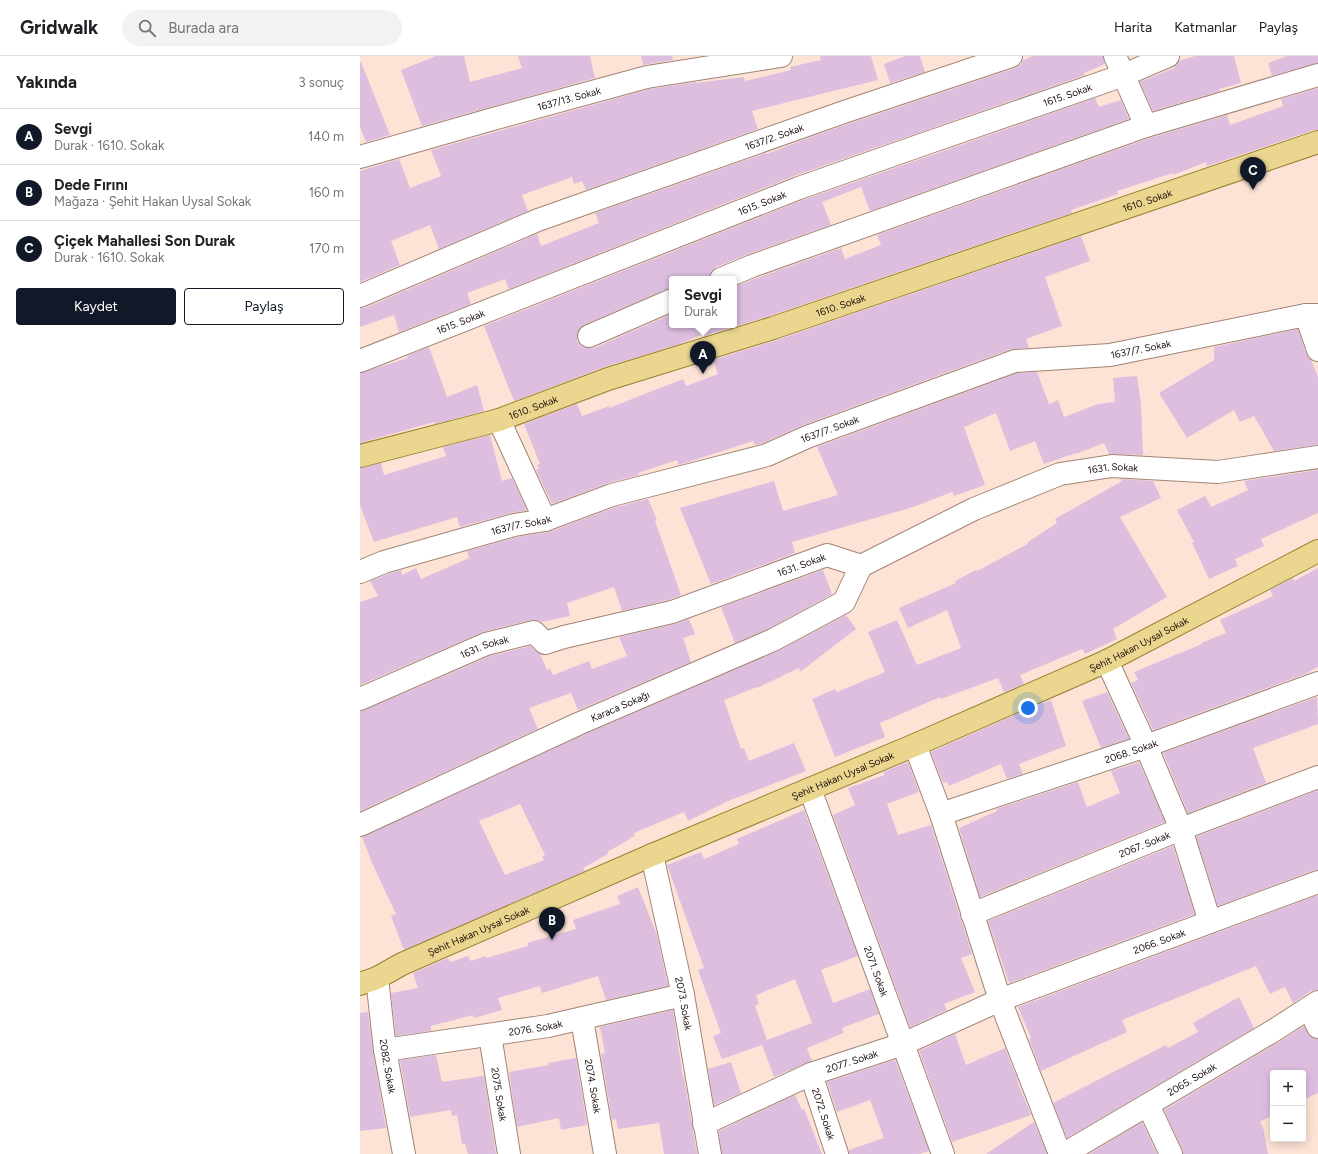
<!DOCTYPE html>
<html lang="tr">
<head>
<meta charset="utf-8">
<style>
	:root { --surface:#fff; --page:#f2f2f2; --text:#202124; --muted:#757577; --line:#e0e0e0; --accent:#111827 }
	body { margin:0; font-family:Figtree,sans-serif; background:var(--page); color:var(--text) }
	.controls { position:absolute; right:12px; bottom:12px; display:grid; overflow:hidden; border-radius:4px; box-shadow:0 2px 10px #0003 }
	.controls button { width:36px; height:36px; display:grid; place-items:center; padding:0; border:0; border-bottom:1px solid var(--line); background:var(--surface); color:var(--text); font:20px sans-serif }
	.you { position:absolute; left:668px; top:652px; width:14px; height:14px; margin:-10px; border:3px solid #fff; border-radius:50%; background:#1a73e8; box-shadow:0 0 0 6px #1a73e833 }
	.badge { display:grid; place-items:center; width:26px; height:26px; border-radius:50%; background:var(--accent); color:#fff; font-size:13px; font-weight:700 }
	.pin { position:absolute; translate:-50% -33px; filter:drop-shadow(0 1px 2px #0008) }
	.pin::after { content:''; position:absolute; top:21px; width:14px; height:12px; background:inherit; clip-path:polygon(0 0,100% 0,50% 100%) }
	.popup { position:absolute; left:309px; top:220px; width:68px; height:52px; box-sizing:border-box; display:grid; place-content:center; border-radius:4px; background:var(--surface); filter:drop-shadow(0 1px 3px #0005); font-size:13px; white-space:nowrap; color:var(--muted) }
	.popup b { font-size:15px; color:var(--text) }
	.popup::after { content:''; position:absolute; left:50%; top:100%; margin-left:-8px; border:8px solid transparent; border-top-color:var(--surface) }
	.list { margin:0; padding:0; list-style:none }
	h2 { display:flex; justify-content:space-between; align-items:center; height:52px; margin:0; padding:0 16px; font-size:17px }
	h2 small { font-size:13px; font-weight:400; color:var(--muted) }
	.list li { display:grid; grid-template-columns:26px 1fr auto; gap:12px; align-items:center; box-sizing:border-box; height:56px; padding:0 16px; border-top:1px solid var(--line) }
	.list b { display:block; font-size:15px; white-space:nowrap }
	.list p { margin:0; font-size:13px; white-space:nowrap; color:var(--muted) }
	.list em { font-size:13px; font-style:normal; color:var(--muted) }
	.actions { display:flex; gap:8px; padding:12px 16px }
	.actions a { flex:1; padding:9px 0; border:1px solid var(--accent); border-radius:4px; text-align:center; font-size:14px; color:var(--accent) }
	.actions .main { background:var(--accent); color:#fff }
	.icon { flex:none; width:22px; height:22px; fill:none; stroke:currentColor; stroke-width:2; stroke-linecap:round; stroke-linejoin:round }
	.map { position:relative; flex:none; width:958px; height:1098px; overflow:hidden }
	header { display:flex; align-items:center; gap:24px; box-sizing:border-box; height:56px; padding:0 20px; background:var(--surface); border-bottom:1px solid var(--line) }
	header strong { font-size:19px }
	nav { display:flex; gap:22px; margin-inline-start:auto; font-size:14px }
	.search { width:280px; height:36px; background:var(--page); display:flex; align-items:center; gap:10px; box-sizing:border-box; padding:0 14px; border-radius:22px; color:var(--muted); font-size:15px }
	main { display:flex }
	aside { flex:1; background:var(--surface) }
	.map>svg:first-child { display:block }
	.building { fill:#ddbedf; fill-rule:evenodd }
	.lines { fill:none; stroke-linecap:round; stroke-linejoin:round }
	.minor-casing { stroke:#a18475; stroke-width:24 }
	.major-casing { stroke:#997f30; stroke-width:24 }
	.minor { stroke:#fff; stroke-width:22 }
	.major { stroke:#ead68e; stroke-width:22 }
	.labels { text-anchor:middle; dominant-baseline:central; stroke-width:3; stroke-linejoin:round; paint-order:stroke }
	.street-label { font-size:10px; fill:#1c110c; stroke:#fbf5f2 }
</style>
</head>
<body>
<header>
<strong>Gridwalk</strong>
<div class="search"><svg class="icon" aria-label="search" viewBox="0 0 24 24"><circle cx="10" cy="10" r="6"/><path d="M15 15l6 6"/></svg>Burada ara</div>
<nav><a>Harita</a><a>Katmanlar</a><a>Paylaş</a></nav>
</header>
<main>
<aside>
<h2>Yakında<small>3 sonuç</small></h2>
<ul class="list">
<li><span class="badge">A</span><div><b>Sevgi</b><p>Durak · 1610. Sokak</p></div><em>140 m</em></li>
<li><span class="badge">B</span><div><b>Dede Fırını</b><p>Mağaza · Şehit Hakan Uysal Sokak</p></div><em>160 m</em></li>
<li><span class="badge">C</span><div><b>Çiçek Mahallesi Son Durak</b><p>Durak · 1610. Sokak</p></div><em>170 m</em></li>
</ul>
<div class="actions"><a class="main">Kaydet</a><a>Paylaş</a></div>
</aside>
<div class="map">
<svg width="958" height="1098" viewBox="0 0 958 1098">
	<rect width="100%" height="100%" fill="#fde3d6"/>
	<g class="building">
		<polygon points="76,0 104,0 110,26 162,12 158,0 230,0 235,22 62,70 41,14"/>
		<polygon points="281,0 312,0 313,4 283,9"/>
		<polygon points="460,0 511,0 518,24 392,55 398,73 226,134 222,125 214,128 212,121 162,139 168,155 79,193 70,169 31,185 40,209 0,226 0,115 39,103 50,132 81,120 71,94 290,33 336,26 336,27 384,21 385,25 431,14 430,11 461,4"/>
		<polygon points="545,0 560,0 565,16 530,27 524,8"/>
		<polygon points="673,0 743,0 745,8 724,17 725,19 434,120 149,233 145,223 107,237 111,248 39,276 34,259 0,271 0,252 5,252 177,178 181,190 239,167 235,157 406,97 407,98 440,85 488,68 655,12 660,9 662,5"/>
		<polygon points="835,0 874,0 881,27 859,33 860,35 793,55 780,26 814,12 819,5"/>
		<polygon points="927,0 958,0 958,7 912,20 908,7"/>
		<polygon points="0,6 1,6 30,79 6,86 0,71"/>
		<polygon points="958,32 958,74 954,74 847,110 846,106 813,119 813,117 757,135 758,138 711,154 712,157 409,260 344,280 343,278 320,288 244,311 154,345 124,270 443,144 735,42 739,51 761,44 769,63 510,155 501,131 462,146 471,169 388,198 356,211 351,216 349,221 345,223 312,223 312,232 307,233 224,269 219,273 217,279 217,285 221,290 227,292 234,292 312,258 312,269 374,269 374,231 397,222 481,192 485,203 521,189 517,179 790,82 867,59 870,69 923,50 921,43"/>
		<polygon points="721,180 730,205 685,221 702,270 666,283 669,292 651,293 443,369 403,387 395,389 393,385 319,409 317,404 278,417 279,419 248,427 192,448 176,414 179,413 177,409 180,408 164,368 217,348 222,360 249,350 249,352 323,323 326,330 358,318 353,304 417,284"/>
		<polygon points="938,273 946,298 951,304 958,321 958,389 914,395 894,360 880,366 874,354 827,382 799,337 854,304 854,291"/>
		<polygon points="69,291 87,341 117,329 124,355 75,368 74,366 0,387 0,317 48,302 47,300"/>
		<polygon points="677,316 689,348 698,344 704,361 738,348 755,346 753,322 777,320 781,348 783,399 749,398 744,387 716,398 716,397 684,408 675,385 650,395 636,357 604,371 625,429 594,440 592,436 553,451 432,486 435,497 351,528 320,452 414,425 423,455 478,439 457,391 658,317"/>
		<polygon points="130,379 142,425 152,422 167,454 151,457 100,471 97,461 14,486 0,449 0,412 21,407 24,419 86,400 83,391"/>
		<polygon points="958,414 958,457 901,483 904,490 875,503 878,510 849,523 832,487 834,486 817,454 845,440 851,451 888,434 884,425"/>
		<polygon points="761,423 793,425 801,442 760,461 807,541 753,573 757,583 725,598 722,593 660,619 664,628 644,636 638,622 581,643 580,641 520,667 525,681 475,701 452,643 475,633 477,636 525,616 508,576 537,564 557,609 601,592 587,554 548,572 539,552 596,527 595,525 616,514 617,515 668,488 668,486 697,467 695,463 762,425"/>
		<polygon points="288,443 297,464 295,465 321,539 308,544 262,555 254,531 207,547 210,560 181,566 177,564 171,564 123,576 0,629 0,546 18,540 10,525 28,518 41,514 42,519 56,512 61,523 109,502 107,495 157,481 189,476 256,451"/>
		<polygon points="958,512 958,611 948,616 948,617 793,674 771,627 778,624 774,616 842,588 841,587 866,577 860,564 913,540 910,534 933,522 934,525"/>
		<polygon points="463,514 472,538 408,573 375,587 361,551"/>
		<path d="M486,559L496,573L440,616L439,612L397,632V631L364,644L381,693L384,692L389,705L434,687L446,715L368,745L328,765L324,756L274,777L275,780L270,782V783L247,796L248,798L223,812L225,815L44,894L31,860L36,858L13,809L2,781L223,679L418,595ZM160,748L185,799L182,801L184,804L145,819L119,765Z"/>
		<polygon points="329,563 335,578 323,582 331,606 218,654 211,637 169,652 178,673 0,755 0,655 5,654 130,600 170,590 180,598 187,614 190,613 193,619 229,605 232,613 267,600 259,581 315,568"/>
		<polygon points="747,636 769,683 741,692 722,645"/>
		<polygon points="957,641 958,668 893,692 906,727 828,757 803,697"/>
		<polygon points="691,644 706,690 659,708 663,718 647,723 641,708 589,730 587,726 583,727 571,696 673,651"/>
		<polygon points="548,706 559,736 527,748 538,779 571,769 612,898 601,902 615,936 584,948 587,954 550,971 473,759 495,749 488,732 525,719 523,716"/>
		<polygon points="779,706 805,766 620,841 599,772 637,755 636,753 718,726 727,751 760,737 751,715"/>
		<polygon points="958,734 958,814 954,814 858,850 836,781"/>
		<path d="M444,754L498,900L461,914L473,947L510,933L519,958L482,972L484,977L447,992L452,1005L414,1021L402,989L362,1003L353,980L361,977L338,914L344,912L307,809L341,796L344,803L379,788L377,783ZM435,923L452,967L407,984L395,950L399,948L396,939Z"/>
		<polygon points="813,790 835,858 649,927 628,865"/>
		<polygon points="278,831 297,879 308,930 246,944 238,920 182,937 180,930 138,942 142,954 114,962 113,959 71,970 71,975 36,980 31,937 58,932 53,917 88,902 90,906 108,900 111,905 126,900 126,902 168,890 167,887 216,873 213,864 260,848 257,840"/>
		<polygon points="958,839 958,934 951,935 933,947 925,931 910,938 896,910 762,964 767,976 681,1015 669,983 671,982 658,951"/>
		<polygon points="879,941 894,972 707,1082 693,1047 806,989 808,992 838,976 833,967"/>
		<polygon points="313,954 323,1022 324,1021 337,1098 304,1098 299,1067 258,1073 256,1063 252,1064 241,998 245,997 240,971"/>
		<polygon points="8,956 13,996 26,1072 0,1075 0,957"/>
		<polygon points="944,970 951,981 958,983 958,1037 943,1044 943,1017 913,1017 913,1059 900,1066 903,1071 908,1098 823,1098 822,1093 804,1054 919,986"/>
		<polygon points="595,978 606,1009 645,992 658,1025 657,1025 671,1059 592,1086 559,995"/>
		<polygon points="76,999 82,1026 123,1020 124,1020 136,1098 108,1098 105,1088 102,1088 97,1059 92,1060 91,1054 50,1061 40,1004"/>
		<polygon points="216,1002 227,1069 201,1074 199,1062 157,1071 149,1016 189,1009 188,1007"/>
		<polygon points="535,1004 569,1095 559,1098 489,1098 489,1094 524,1082 510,1044 477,1056 467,1026"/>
		<polygon points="371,1006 381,1037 354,1049 348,1013"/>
		<polygon points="435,1039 442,1054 444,1053 462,1098 362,1098 359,1075"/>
		<polygon points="674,1066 687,1098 626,1098"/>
		<polygon points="782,1066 797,1098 729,1098"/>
	</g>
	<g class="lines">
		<g class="minor-casing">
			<g id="minor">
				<polyline points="755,0 786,70"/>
				<path id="s1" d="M0,101L133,63L287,21L421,0"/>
				<polyline points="361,223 392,210 786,70 958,19"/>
				<path id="s2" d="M0,240L178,164L484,56L651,0"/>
				<polyline points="946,259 958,294"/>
				<polyline points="229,280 312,244"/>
				<path id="s3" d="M0,305L439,132L567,87L764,19L808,0"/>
				<polyline points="139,364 185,464"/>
				<path id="s4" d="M0,516L24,506L154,469L185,464L252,439L407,399L447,381L655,305L750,299L946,259H958"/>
				<polyline points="747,605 786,690 821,773 850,866"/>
				<path id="s5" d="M0,643L126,588L174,576L185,587L204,581L312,556L467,499L501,510L614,453L700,418L752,410L858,416L958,401"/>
				<polyline points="555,689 581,758 640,944 700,1098"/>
				<path id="s6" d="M450,733L583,1098"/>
				<path id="s7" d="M581,758L786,690L958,627"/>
				<path id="s8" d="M0,769L218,668L413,584L484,546L501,510"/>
				<path id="s9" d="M292,799L323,939L350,1098"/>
				<path id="s10" d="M612,858L821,773L958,721"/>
				<path id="s11" d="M17,922L25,994L44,1098"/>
				<polyline points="949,952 958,971"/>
				<path id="s12" d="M222,963L245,1098"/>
				<path id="s13" d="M130,979L149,1098"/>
				<path id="s14" d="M25,994L188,970L323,939"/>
				<path id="s15" d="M451,1018L477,1098"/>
				<polyline points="788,1049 811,1098"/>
				<path id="s16" d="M344,1068L451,1018L543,988L640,944L958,826"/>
				<path id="s17" d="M704,1098L913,975L958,946"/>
			</g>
		</g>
		<g class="major-casing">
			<g id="major">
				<path id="s18" d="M0,400L139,364L248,323L413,272L958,86"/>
				<path id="s19" d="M0,928L17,922L42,908L292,799L555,689L747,605L958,495"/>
			</g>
		</g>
		<use href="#minor" class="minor"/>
		<use href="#major" class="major"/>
	</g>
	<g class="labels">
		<g class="street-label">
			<text stroke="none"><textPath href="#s3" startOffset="756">1615. Sokak</textPath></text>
			<text stroke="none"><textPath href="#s1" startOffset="217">1637/13. Sokak</textPath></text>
			<text stroke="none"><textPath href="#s2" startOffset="444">1637/2. Sokak</textPath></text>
			<text stroke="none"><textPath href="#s18" startOffset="828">1610. Sokak</textPath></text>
			<text stroke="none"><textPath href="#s3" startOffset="432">1615. Sokak</textPath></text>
			<text stroke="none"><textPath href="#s18" startOffset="504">1610. Sokak</textPath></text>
			<text stroke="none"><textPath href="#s3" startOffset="108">1615. Sokak</textPath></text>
			<text stroke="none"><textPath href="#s4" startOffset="816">1637/7. Sokak</textPath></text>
			<text stroke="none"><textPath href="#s18" startOffset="180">1610. Sokak</textPath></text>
			<text stroke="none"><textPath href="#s4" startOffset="492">1637/7. Sokak</textPath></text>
			<text stroke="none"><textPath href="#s5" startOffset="807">1631. Sokak</textPath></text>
			<text stroke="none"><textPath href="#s4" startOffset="168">1637/7. Sokak</textPath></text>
			<text stroke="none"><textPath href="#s5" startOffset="471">1631. Sokak</textPath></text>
			<text stroke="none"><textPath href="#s19" startOffset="850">Şehit Hakan Uysal Sokak</textPath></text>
			<text stroke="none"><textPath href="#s5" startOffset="135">1631. Sokak</textPath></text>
			<text stroke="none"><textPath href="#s8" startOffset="286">Karaca Sokağı</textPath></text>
			<text stroke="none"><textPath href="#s7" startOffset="200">2068. Sokak</textPath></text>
			<text stroke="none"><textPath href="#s19" startOffset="526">Şehit Hakan Uysal Sokak</textPath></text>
			<text stroke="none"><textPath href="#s10" startOffset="186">2067. Sokak</textPath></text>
			<text stroke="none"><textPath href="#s19" startOffset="130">Şehit Hakan Uysal Sokak</textPath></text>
			<text stroke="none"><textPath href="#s16" startOffset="491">2066. Sokak</textPath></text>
			<text stroke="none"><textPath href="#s6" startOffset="194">2071. Sokak</textPath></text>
			<text stroke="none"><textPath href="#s9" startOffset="152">2073. Sokak</textPath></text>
			<text stroke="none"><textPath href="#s14" startOffset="152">2076. Sokak</textPath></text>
			<text stroke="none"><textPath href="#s16" startOffset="161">2077. Sokak</textPath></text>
			<text stroke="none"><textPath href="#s11" startOffset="89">2082. Sokak</textPath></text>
			<text stroke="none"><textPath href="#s17" startOffset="148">2065. Sokak</textPath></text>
			<text stroke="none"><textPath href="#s12" startOffset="68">2074. Sokak</textPath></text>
			<text stroke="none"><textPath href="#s13" startOffset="60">2075. Sokak</textPath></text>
			<text stroke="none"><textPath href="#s15" startOffset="42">2072. Sokak</textPath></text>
		</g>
	</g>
</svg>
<div class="controls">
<button>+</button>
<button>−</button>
</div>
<div class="you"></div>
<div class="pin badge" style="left:343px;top:318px">A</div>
<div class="popup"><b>Sevgi</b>Durak</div>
<div class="pin badge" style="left:192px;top:884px">B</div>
<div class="pin badge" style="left:893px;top:134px">C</div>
</div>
</main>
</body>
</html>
